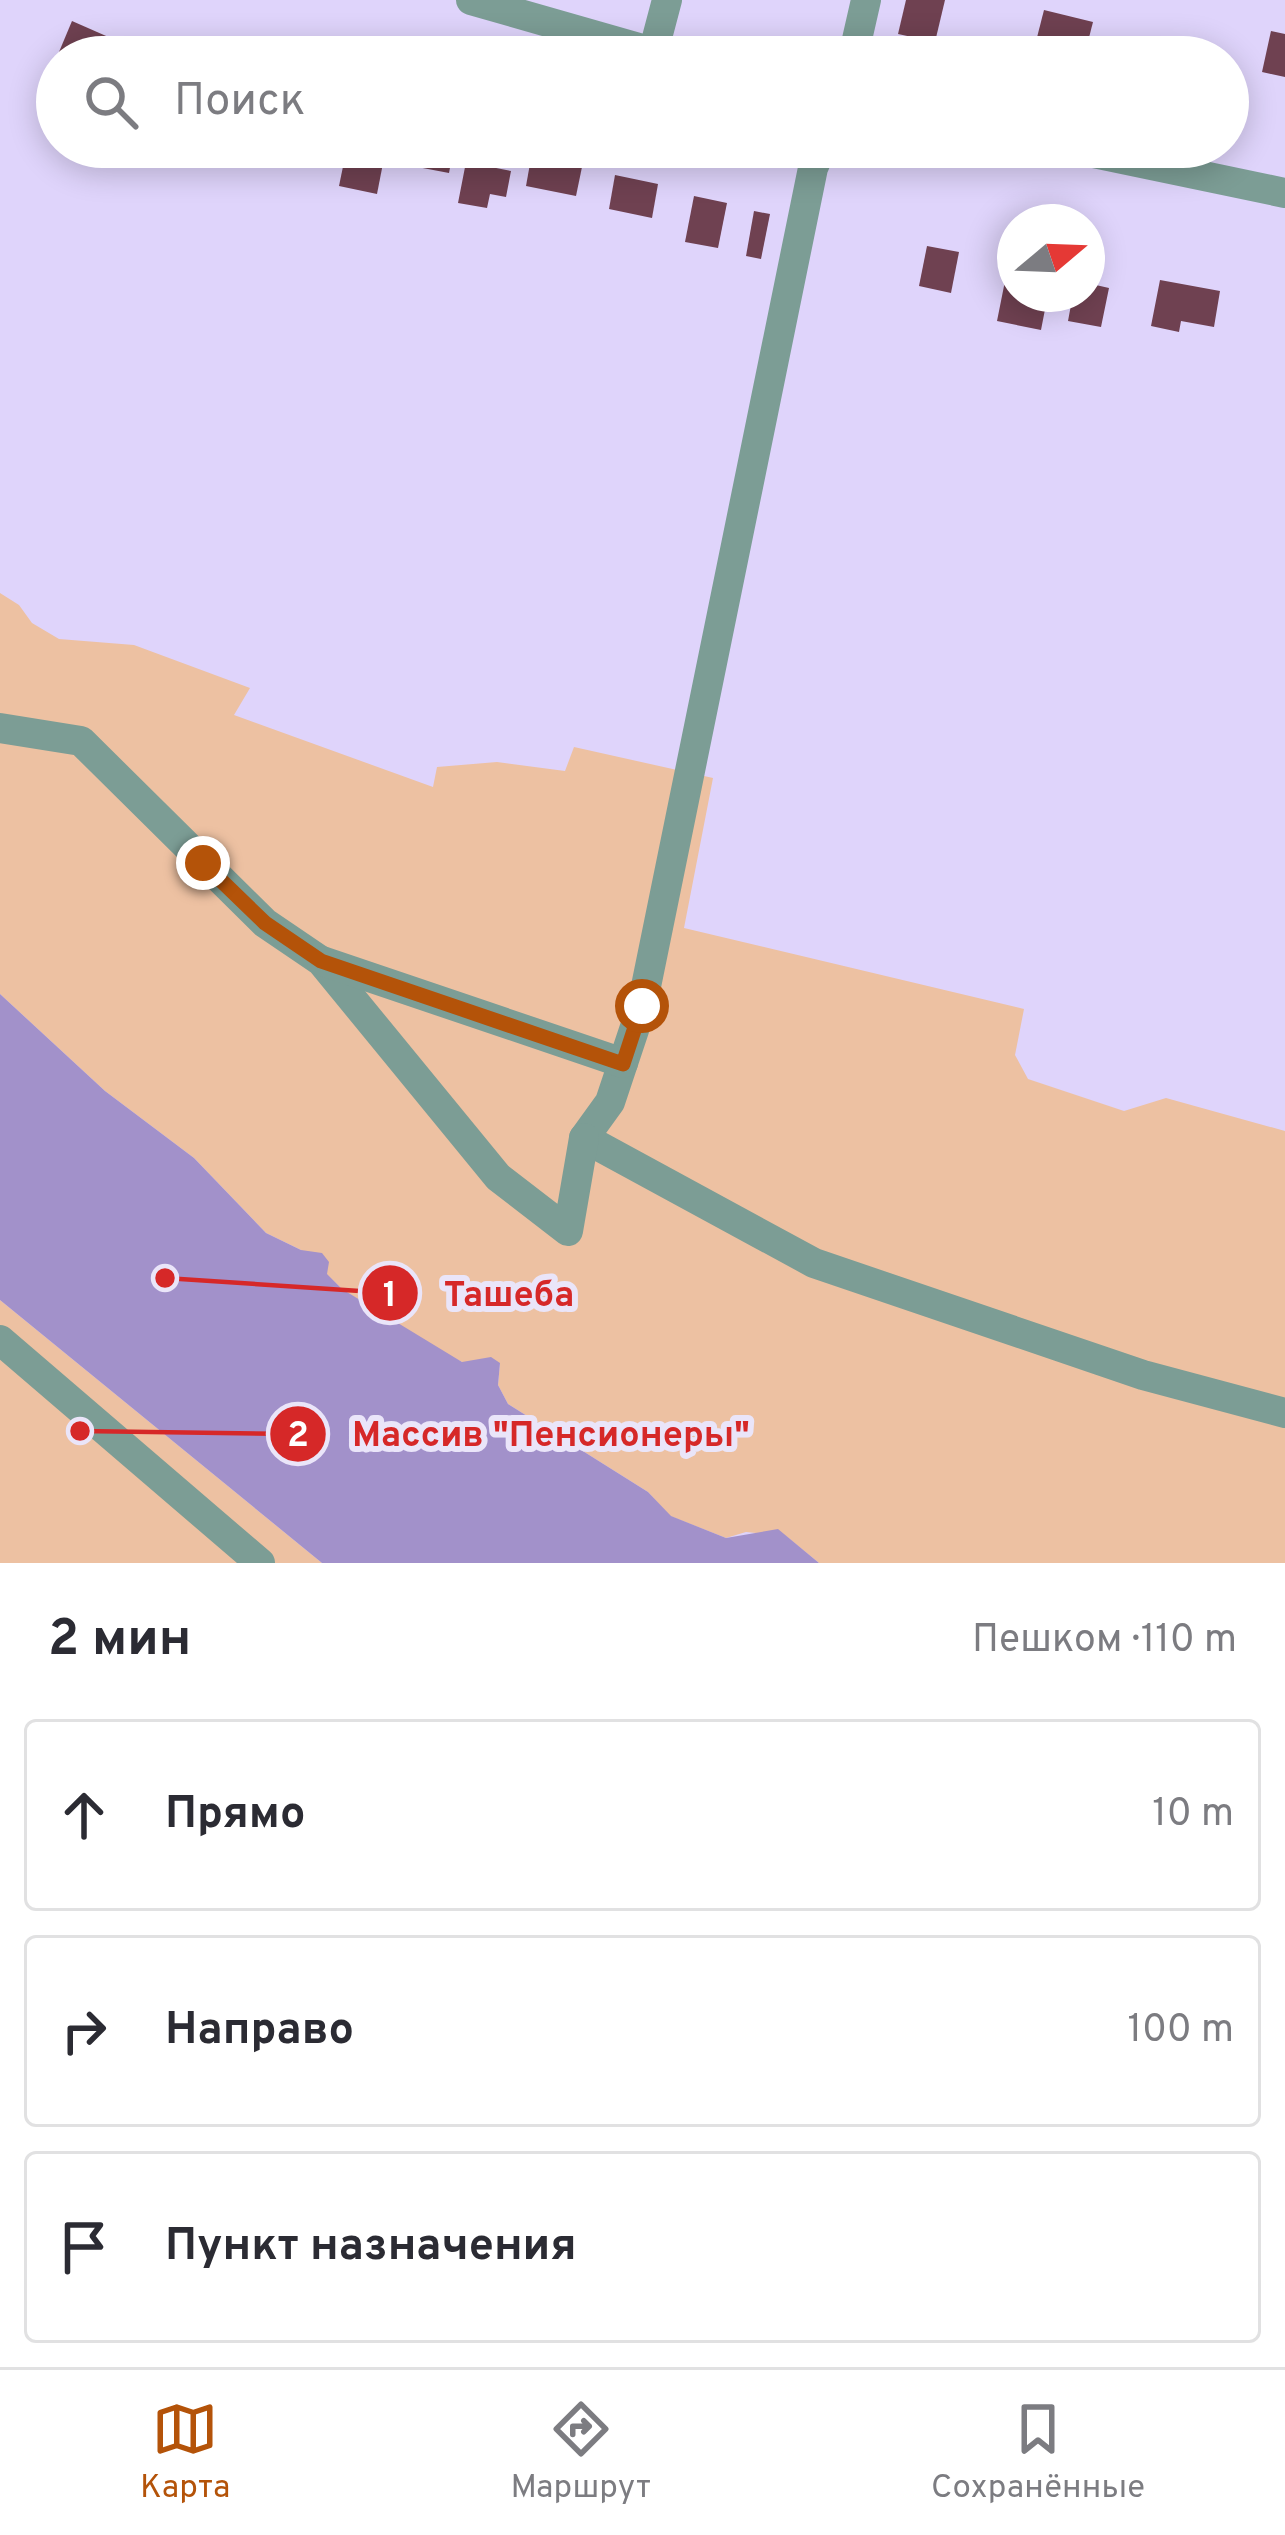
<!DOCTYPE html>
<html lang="ru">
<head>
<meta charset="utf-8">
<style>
	:root { --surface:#fff; --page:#f7f7f7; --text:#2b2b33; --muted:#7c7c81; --line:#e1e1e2; --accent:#b45309 }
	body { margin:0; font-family:Overpass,sans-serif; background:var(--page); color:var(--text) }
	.compass { position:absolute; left:997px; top:204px; width:108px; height:108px; border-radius:50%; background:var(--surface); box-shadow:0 6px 30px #0003; rotate:71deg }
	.stop { position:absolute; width:36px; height:36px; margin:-27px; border:9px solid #b45309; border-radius:50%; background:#fff }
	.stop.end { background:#b45309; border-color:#fff; box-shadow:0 3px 12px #0008 }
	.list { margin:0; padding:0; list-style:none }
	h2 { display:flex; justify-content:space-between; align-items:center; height:156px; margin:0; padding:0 48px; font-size:51px }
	h2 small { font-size:39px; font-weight:400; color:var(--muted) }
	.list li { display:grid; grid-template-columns:78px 1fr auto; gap:36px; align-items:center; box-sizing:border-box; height:192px; margin:0 24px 24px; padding:0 24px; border:3px solid var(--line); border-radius:12px }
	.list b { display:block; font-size:45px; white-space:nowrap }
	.list em { font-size:39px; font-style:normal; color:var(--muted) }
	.icon { flex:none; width:66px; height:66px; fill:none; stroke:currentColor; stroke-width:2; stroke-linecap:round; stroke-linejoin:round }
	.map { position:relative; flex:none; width:1285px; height:1563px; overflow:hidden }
	.search { position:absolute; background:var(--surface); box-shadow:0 6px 30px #0003; left:36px; right:36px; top:36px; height:132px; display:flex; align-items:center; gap:30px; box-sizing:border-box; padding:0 42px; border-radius:66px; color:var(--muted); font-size:45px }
	.sheet { height:804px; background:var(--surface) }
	nav { display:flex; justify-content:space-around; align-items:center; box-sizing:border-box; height:168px; border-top:3px solid var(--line); background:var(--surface); font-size:33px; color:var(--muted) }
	nav a { display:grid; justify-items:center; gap:6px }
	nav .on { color:var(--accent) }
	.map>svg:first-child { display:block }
	.green { fill:#edc1a2 }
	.water { fill:#a291ca }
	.building { fill:#6f4151 }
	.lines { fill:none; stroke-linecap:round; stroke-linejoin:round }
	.minor { stroke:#7c9d95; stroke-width:30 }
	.route { stroke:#b45309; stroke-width:15 }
	.leader { fill:none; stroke:#d62828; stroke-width:4.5 }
	.callout-dot { fill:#d62828; stroke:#eae5f9; stroke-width:4.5 }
	.mark-label { font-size:36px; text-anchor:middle; font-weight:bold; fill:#fff }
	.callout-label { font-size:36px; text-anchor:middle; font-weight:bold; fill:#d62828; stroke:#eae5f9; stroke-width:12; stroke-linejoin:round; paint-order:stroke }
</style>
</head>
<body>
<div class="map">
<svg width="1285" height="1563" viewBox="0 0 1285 1563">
	<rect width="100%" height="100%" fill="#dfd4fb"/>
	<g class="green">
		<polygon points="0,593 19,605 32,623 59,639 134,645 250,688 234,715 433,787 437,767 497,762 565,771 574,747 713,778 684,928 1024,1009 1015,1055 1028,1079 1124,1111 1166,1098 1285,1131 1285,1563 819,1563 786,1536 746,1532 726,1538 670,1516 648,1492 508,1404 498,1385 500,1363 462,1362 433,1348 342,1289 301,1250 266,1233 194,1158 105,1091 0,994"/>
		<polygon points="0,1300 322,1563 0,1563"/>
	</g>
	<polygon class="water" points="0,994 105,1091 194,1158 266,1233 301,1250 322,1253 329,1262 327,1274 342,1289 462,1362 491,1357 500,1363 498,1385 508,1404 648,1492 671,1516 726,1538 778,1529 819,1563 322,1563 0,1300"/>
	<g class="building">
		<polygon points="906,0 945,0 935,42 898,34"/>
		<polygon points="1044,10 1093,22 1084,57 1032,57"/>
		<polygon points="72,21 113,39 106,57 59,52"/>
		<polygon points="1271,31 1285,34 1285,77 1262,72"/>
		<polygon points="347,147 385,153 377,194 339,186"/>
		<polygon points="394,147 454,147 449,173 391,162"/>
		<polygon points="531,158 582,167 576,196 526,186"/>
		<polygon points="466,162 511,171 506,197 490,194 487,208 458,203"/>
		<polygon points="615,175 658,184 652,218 609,209"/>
		<polygon points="694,196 727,203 718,248 685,242"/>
		<polygon points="754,211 770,214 761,259 746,256"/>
		<polygon points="927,246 959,252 951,293 919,286"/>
		<polygon points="1009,261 1015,262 1015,294 1048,294 1041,330 997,321"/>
		<polygon points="1160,280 1220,291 1214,327 1181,321 1179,332 1151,326"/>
		<polygon points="1087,283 1109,288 1101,327 1068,321 1073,294 1087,294"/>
	</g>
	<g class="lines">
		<g class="minor">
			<polyline points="471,0 670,57"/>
			<polyline points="653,53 667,0"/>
			<polyline points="853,57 866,0"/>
			<polyline points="822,147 813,168 642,1006 610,1102 584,1138 814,1263 1143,1375 1285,1413"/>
			<polyline points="1065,147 1285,193"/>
			<polyline points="0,728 81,741 265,923 321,961 498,1177 568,1231 584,1138"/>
			<polyline points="322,961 623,1063"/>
			<polyline points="0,1340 260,1563"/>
		</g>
	</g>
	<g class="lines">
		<polyline class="route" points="203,863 265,923 321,961 623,1064 642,1006"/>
	</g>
	<path class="leader" d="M165 1278L390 1293M80 1431L298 1434"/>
	<g class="callout-dot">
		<circle cx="165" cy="1278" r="12"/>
		<circle cx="80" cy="1431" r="12"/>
		<circle cx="390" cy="1293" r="30"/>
		<circle cx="298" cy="1434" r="30"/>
	</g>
	<g class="mark-label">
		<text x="390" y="1306">1</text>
		<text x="298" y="1446">2</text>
	</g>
	<g class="callout-label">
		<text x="509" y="1306">Ташеба</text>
		<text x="551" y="1446">Массив "Пенсионеры"</text>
	</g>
</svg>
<svg class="compass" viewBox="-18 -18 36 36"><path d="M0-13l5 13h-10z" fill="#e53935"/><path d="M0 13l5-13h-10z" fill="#7c7c81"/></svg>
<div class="stop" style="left:642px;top:1006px"></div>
<div class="stop end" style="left:203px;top:863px"></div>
<div class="search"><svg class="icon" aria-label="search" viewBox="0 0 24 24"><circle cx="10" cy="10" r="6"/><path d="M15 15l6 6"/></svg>Поиск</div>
</div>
<section class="sheet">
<h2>2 мин<small>Пешком · 110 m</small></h2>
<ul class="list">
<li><svg class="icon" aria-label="ahead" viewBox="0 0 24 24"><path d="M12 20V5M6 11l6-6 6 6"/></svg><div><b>Прямо</b></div><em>10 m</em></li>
<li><svg class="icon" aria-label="right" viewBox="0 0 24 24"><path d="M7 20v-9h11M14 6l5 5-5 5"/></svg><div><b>Направо</b></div><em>100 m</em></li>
<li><svg class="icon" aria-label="arrive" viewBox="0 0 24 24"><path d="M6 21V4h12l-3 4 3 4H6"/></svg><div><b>Пункт назначения</b></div></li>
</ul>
</section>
<nav>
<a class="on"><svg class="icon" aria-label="map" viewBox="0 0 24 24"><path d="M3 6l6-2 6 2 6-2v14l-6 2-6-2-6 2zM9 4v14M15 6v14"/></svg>Карта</a>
<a><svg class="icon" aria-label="directions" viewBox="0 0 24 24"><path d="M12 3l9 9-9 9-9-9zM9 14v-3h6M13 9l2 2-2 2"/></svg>Маршрут</a>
<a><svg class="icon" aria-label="saved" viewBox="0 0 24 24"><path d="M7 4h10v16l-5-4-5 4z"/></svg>Сохранённые</a>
</nav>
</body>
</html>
